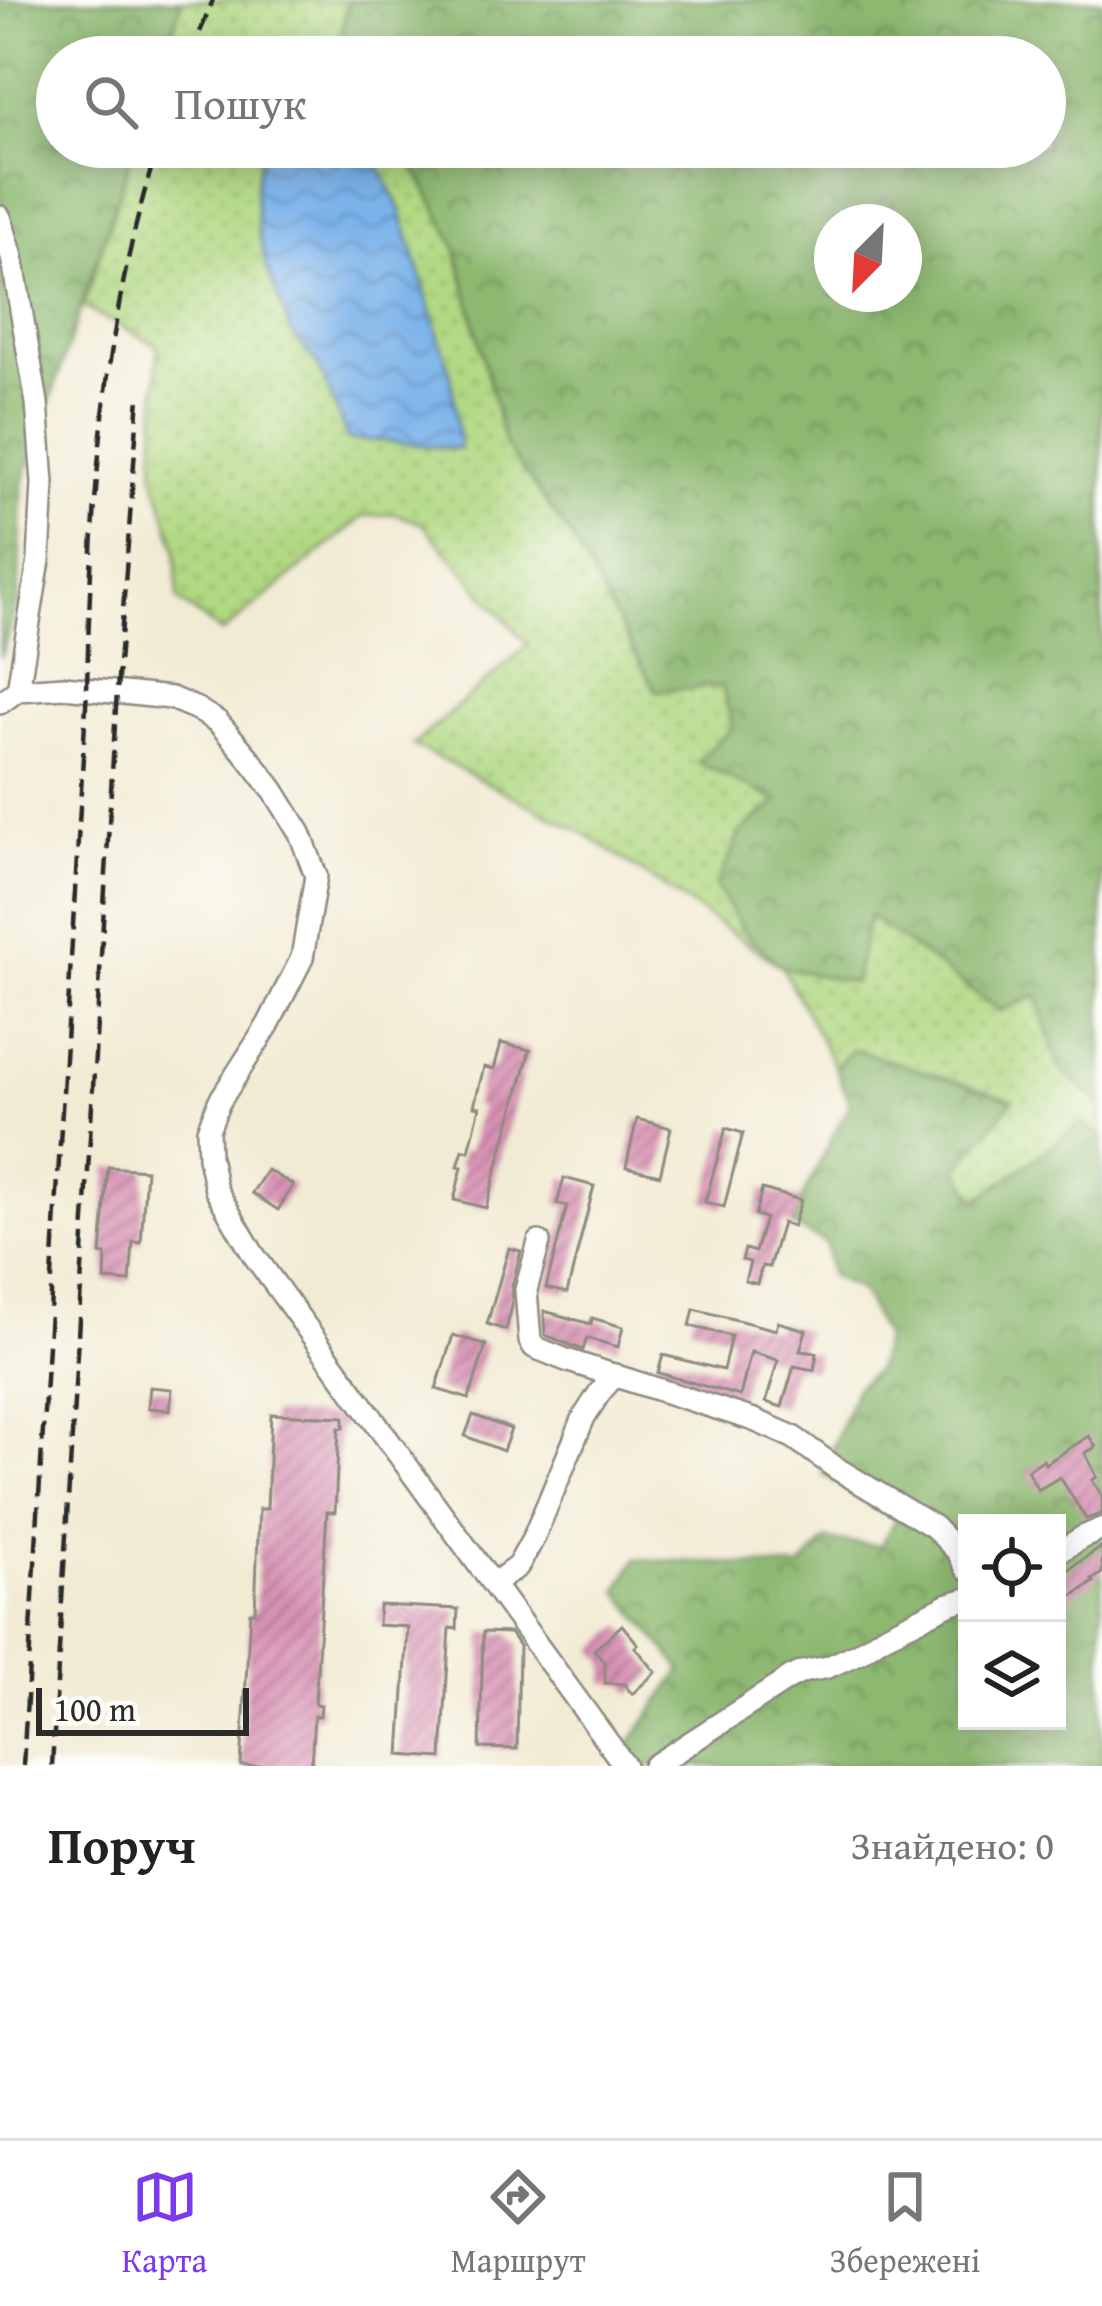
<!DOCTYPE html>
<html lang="uk">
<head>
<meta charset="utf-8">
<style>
	:root { --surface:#fff; --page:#f6f6f6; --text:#222; --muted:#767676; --line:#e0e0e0; --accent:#7c3aed }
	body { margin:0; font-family:"Gentium Book Plus",serif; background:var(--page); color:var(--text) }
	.controls { position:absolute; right:36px; bottom:36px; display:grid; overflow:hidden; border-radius:0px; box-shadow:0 6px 30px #0003 }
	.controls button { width:108px; height:108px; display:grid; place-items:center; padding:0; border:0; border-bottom:3px solid var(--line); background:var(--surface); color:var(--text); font:60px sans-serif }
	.compass { position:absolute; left:814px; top:204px; width:108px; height:108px; border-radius:50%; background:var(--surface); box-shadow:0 6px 30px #0003; rotate:204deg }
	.scale { position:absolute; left:36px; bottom:30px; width:213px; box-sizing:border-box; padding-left:12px; border:6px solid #2b2b2b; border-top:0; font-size:33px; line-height:42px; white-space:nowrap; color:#2b2b2b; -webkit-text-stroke:9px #fdfcf7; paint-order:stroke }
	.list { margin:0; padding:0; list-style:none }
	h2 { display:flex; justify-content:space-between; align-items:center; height:156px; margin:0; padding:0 48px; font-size:51px }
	h2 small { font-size:39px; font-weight:400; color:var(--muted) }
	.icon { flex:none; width:66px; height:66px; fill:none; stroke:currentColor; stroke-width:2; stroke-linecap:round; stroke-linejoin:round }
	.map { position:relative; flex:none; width:1102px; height:1766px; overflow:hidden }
	.search { position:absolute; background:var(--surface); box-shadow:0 6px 30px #0003; left:36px; right:36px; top:36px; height:132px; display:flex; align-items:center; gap:30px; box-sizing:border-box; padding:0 42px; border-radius:66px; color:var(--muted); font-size:45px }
	.sheet { height:372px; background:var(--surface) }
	nav { display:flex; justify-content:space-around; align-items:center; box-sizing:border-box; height:168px; border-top:3px solid var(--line); background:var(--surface); font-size:33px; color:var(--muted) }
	nav a { display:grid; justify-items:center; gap:6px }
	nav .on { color:var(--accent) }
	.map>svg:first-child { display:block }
	.grass { fill:url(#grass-dots); stroke:#6e8256; stroke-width:3 }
	.forest { fill:url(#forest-crowns); stroke:#5c724e; stroke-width:3; fill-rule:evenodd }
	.water { fill:url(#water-waves); stroke:#526e8a; stroke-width:3 }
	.building { fill:url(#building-hatch) }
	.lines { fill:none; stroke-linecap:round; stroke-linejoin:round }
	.minor-casing { stroke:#8e8b80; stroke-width:26 }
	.minor { stroke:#fff; stroke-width:21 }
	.rail { stroke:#2b2b2b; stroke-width:4.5; stroke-dasharray:18 9; stroke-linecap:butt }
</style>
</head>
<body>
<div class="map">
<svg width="1102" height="1766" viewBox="0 0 1102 1766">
	<defs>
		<pattern id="grass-dots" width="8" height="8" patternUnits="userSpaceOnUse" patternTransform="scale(3)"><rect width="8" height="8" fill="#b1d882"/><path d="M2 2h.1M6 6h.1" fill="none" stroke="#98ba70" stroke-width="1.8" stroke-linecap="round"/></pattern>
		<pattern id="forest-crowns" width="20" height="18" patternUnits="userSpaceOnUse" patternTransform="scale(3)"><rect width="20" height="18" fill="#8cb870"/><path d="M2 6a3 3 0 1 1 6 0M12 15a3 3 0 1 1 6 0" fill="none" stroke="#73965c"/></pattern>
		<pattern id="water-waves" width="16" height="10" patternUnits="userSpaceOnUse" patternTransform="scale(3)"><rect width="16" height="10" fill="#7ab2ea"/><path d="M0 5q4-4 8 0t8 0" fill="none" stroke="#6491be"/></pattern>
		<pattern id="building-hatch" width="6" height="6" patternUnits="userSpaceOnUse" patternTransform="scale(3)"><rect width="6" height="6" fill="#d891b4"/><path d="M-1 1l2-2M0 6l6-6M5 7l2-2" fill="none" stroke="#af7793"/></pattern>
	</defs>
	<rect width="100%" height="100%" fill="#fdfcf7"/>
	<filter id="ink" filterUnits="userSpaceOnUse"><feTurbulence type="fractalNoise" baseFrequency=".00833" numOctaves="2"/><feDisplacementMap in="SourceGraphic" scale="24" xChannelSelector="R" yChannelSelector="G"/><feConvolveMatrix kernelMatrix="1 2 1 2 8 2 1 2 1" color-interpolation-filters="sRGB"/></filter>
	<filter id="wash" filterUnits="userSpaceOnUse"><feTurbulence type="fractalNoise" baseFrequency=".004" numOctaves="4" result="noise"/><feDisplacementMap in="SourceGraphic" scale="48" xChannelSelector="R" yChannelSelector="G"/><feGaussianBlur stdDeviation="2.7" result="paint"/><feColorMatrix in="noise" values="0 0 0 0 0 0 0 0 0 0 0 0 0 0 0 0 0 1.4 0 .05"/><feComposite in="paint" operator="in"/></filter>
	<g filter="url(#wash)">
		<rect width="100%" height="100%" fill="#f2ebd4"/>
		<g class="grass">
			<polygon points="182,0 349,0 335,57 164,57"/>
			<polygon points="134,147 405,147 456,247 505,445 571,537 722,685 733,727 698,762 779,801 868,915 1000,1011 1037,995 1059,1067 1102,1106 1102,1136 1082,1125 976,1202 958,1168 1012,1101 854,1049 835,1067 782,967 582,832 413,745 528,645 423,524 396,514 364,516 222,633 178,600 176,548 154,474 158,346 83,307"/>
		</g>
		<g class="forest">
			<polygon points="0,0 182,0 164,57 57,57 57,147 134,147 22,486 18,601 0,658"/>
			<path d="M349,0H1102V1106L1059,1067L1037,995L1000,1011L869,916L854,983L782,967L744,932L716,887L740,833L778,801L697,762L733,727L722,686L656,691L571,537L505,445L456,247L405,147H1045V57H335ZM904,222V294H832V222Z"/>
			<path d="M854,1049L1013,1100L958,1167L976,1201L1082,1124L1102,1136V1766H638L625,1750L682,1670L618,1591L636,1559L801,1568L826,1540L880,1546L896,1519L823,1474L856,1387L876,1371L884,1338L862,1292L830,1275L826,1243L793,1226L801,1200L850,1103L835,1067ZM967,1523H1057V1721H967Z"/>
		</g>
		<path class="water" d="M263,147H366L377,162L400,208L451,376L460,449C423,446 386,439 348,440L319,366L291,332L266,265L258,230L255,189Z"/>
		<g id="blocks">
			<g class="building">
				<polygon points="501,1043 530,1050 486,1208 454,1200 462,1167 458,1166 463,1150 469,1151 480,1107 474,1106 484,1067 494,1069"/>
				<polygon points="637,1119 671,1128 660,1175 626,1167"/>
				<polygon points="726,1128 743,1133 724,1207 705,1202"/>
				<polygon points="108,1167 146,1170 141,1243 133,1242 130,1282 105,1280 106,1255 101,1254"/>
				<polygon points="267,1170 293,1185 278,1210 252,1193"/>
				<polygon points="564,1178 594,1186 567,1293 546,1288 567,1206 557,1204"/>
				<polygon points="762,1189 801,1200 793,1226 782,1223 769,1267 762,1266 757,1284 745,1281 750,1262 742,1260 745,1249 755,1252 765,1218 755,1215"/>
				<polygon points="509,1248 521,1251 512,1286 512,1306 506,1330 487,1324"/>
				<polygon points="694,1309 776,1330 778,1322 806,1330 800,1351 817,1353 814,1370 794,1366 782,1407 766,1402 778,1360 751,1352 740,1396 658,1373 663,1355 723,1370 731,1336 690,1326"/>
				<polygon points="544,1311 591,1324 592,1318 623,1327 618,1347 587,1338 583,1350 545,1335"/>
				<polygon points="453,1335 486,1345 469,1399 436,1389"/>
				<polygon points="150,1387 172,1389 170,1410 148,1408"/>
				<polygon points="271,1414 344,1417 344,1428 339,1428 335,1512 327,1512 315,1704 321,1705 320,1716 314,1716 311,1766 241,1766 250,1612 255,1612 259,1509 267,1509"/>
				<polygon points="473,1415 511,1429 503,1451 465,1436"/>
				<polygon points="1089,1436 1096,1447 1085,1453 1097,1477 1092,1480 1102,1495 1102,1514 1086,1519 1060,1477 1038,1490 1027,1470 1043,1460 1045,1464"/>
				<polygon points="1102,1547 1102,1573 1092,1580 1094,1582 1057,1606 1057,1577"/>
				<polygon points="379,1605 458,1609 457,1629 450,1628 442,1758 400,1755 408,1627 378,1625"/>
				<polygon points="622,1625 638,1644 635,1647 656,1672 632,1694 624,1684 605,1683 605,1663 594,1650"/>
				<polygon points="483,1632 510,1633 519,1646 517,1749 480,1748"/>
			</g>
		</g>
	</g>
	<g filter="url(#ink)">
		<use href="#blocks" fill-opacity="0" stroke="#8e8b80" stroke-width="3"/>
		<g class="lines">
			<g class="minor-casing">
				<g id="minor">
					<polyline points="0,217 12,257 37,403 43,483 39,560 18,690"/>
					<polyline points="0,703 18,690 64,687 171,698 197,709 218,722 248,757 274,791 300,833 316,876 302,958 268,1025 219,1102 208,1130 209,1157 216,1190 253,1254 625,1766"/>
					<polyline points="539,1242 526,1290 530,1341 534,1347 566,1360 754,1420 793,1437 836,1468 934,1527 958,1552 967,1569"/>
					<polyline points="1057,1553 1083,1537 1102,1529"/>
					<polyline points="495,1583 518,1566 534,1537 584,1417 600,1392 615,1375"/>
					<polyline points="654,1766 790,1678 802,1672 828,1667 859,1653 882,1637 949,1604 967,1599"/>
				</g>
			</g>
			<use href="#minor" class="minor"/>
			<g class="rail">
				<polyline points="190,57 213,0"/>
				<path d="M23,1766L87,689C91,509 102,320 158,147"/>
				<polyline points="52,1766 117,691 139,396"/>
			</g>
		</g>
	</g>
</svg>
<div class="controls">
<button><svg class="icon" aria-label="locate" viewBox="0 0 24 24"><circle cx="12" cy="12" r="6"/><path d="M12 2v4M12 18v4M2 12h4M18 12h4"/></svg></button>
<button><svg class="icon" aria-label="layers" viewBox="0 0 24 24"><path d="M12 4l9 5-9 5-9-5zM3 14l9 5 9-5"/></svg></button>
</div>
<svg class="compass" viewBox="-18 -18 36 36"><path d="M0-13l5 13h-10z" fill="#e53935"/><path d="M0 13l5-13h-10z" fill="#767676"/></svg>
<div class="scale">100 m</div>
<div class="search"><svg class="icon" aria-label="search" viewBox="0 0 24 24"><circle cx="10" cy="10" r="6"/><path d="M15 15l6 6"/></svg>Пошук</div>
</div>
<section class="sheet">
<h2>Поруч<small>Знайдено: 0</small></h2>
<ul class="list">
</ul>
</section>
<nav>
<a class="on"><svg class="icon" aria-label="map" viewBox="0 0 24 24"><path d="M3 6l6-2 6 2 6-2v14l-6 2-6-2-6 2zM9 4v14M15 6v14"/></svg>Карта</a>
<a><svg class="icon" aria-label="directions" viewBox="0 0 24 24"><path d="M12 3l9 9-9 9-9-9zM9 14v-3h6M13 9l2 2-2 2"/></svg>Маршрут</a>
<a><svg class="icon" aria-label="saved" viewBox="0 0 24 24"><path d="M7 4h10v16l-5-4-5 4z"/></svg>Збережені</a>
</nav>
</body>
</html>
